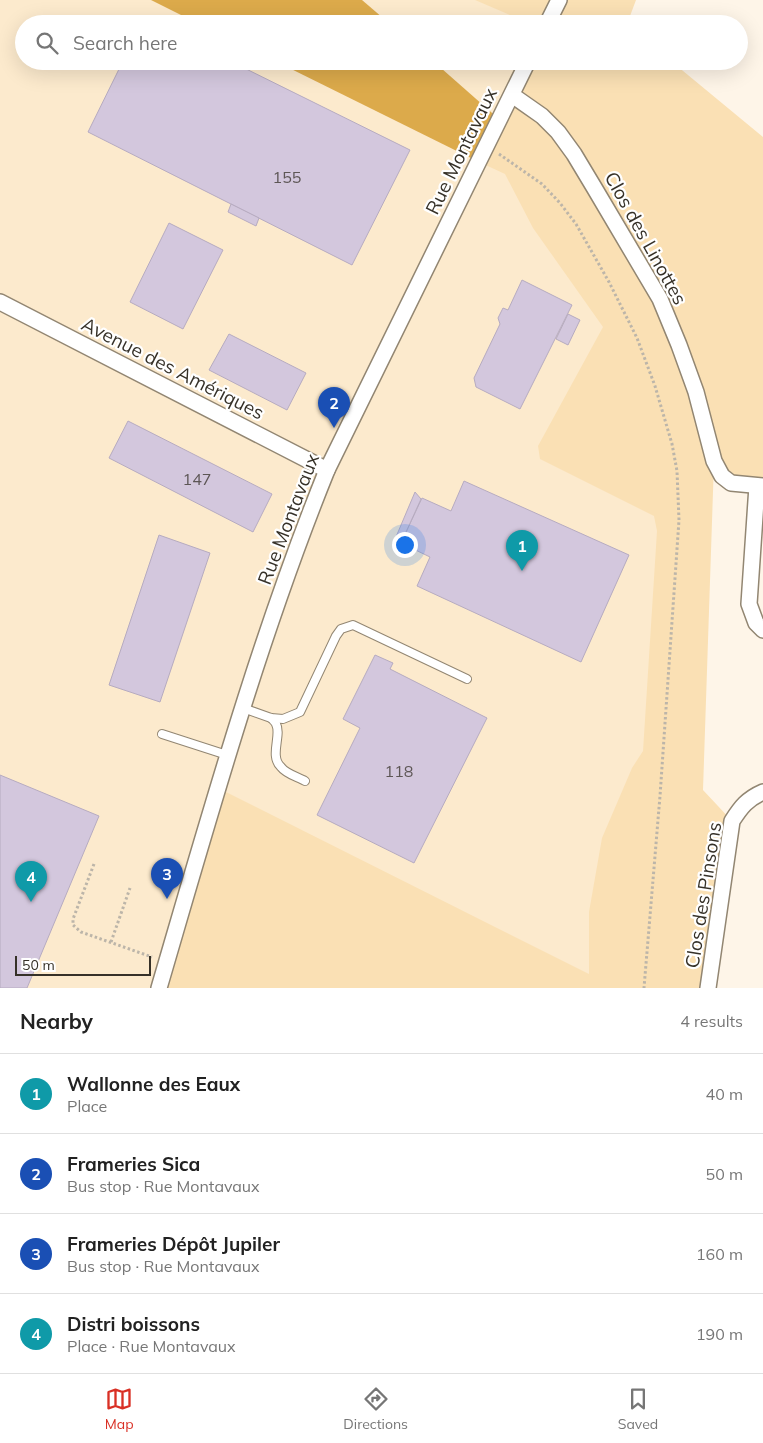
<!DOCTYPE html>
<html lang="en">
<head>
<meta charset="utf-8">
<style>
	:root { --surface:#fff; --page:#f6f6f6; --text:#222; --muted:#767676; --line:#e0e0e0; --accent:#d93025 }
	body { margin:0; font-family:Mulish,sans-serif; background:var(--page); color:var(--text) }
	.scale { position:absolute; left:15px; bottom:12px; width:136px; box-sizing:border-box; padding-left:5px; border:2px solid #363128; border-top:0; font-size:14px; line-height:18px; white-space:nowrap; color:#363128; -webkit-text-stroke:4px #fff; paint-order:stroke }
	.you { position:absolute; left:404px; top:544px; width:18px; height:18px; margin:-12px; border:4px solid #fff; border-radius:50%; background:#1a73e8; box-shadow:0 0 0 8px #1a73e833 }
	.badge { display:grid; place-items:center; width:32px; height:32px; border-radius:50%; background:var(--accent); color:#fff; font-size:16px; font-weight:700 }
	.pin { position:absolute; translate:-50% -41px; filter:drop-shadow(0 1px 2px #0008) }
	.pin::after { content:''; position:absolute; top:26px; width:18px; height:15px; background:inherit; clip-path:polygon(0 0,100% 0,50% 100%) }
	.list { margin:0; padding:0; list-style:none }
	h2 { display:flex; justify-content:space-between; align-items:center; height:65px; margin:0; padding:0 20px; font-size:21px }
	h2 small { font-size:16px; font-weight:400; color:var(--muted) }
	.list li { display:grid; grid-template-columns:32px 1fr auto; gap:15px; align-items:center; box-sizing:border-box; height:80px; padding:0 20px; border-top:1px solid var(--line) }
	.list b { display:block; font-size:19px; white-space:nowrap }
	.list p { margin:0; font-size:16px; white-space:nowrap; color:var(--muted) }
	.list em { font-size:16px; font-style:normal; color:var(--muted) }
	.icon { flex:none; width:28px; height:28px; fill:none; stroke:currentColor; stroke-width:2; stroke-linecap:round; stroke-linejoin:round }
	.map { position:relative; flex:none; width:763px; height:988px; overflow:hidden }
	.search { position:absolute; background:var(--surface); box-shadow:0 5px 20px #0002; left:15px; right:15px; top:15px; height:55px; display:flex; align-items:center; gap:12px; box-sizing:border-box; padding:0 18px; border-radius:28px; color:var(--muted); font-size:19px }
	.sheet { height:385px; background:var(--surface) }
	nav { display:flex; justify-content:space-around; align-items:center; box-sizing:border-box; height:70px; border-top:1px solid var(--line); background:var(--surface); font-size:14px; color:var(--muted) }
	nav a { display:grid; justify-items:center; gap:2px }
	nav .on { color:var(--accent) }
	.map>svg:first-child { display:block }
	.built { fill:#fceacd }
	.green { fill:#fae0b4 }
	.forest { fill:#dcaa4b }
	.building { fill:#d3c7dd; stroke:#b6abc0 }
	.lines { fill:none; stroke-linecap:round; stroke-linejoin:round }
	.service-casing { stroke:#928672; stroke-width:10 }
	.minor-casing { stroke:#928672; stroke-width:18 }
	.path { stroke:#bcb5a9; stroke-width:3; stroke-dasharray:2.5 2.5; stroke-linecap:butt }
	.service { stroke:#fff; stroke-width:8 }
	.minor { stroke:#fff; stroke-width:15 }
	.labels { text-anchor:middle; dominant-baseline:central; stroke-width:4.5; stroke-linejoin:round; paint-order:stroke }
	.number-label { font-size:16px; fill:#5d5655 }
	.street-label { font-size:19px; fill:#363128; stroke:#fff }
</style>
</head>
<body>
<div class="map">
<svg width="763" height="988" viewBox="0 0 763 988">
	<rect width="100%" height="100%" fill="#fef5e8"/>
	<polygon class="built" points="0,0 558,0 547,24 24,24 24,61 529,61 710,443 685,988 0,988"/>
	<g class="green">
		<polygon points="475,0 636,0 627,24 531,24"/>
		<polygon points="528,61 671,61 763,137 763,486 742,485 714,462 703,790 732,821 708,988 159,988 218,788 589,974 589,912 602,838 632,768 643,751 657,531 654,516 540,459 538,446 603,327 533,228 505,174 479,162"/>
	</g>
	<g class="forest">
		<polygon points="151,0 362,0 390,24 199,24"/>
		<polygon points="275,61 433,61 500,120 479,162"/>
	</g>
	<g class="building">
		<polygon points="123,61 230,61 410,150 352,265 88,132"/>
		<polygon points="231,204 259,218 256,226 228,212"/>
		<polygon points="169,223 223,250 183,329 130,302"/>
		<polygon points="522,280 572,305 520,409 476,387 474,378 500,324 498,318 503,308 508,310"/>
		<polygon points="568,314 580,320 568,345 556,339"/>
		<polygon points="229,334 306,373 287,410 209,370"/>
		<polygon points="128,421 272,494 253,532 109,458"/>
		<polygon points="464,481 629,555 581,662 417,586 430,557 401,543 422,498 451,511"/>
		<polygon points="415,492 421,499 401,543 393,544"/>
		<polygon points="159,535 210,553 160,702 109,685"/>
		<polygon points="375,655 393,663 390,669 487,718 414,863 317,815 360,728 343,719"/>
		<polygon points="0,775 99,816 27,988 0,988"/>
	</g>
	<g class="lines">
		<g class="service-casing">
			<g id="service">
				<polyline points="243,708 271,718 283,719 300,712 336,636 341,629 353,625 467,679"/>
				<path d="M271,718C272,719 276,723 276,724C282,735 269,756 281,767C286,774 298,777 305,781"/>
				<polyline points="162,734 227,755"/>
			</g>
		</g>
		<g class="minor-casing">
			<g id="minor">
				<polyline points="547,24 559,0"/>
				<polyline points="512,95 542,116 558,132 574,154 595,189 660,299 679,345 696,392 714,461 722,476 731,483 763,486"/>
				<polyline points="0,302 327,470"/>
				<polyline points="757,486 749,604 756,623 763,630"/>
				<path d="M159,988C210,814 259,638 327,470L528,61"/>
				<path d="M708,988L732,821C741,807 747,799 763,792"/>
			</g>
		</g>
		<g class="path">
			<polyline points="499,154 542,184 560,203 576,224 609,282 637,338 655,386 672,444 677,471 679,520 660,796 644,988"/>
			<polyline points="94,864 73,919 73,925 81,932 152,957"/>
			<polyline points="111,942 130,888"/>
		</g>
		<use href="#service" class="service"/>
		<use href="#minor" class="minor"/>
	</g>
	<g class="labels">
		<g class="number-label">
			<text x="287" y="177">155</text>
			<text x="197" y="479">147</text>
			<text x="399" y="771">118</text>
		</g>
		<g class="street-label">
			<text transform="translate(461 151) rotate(-64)">Rue Montavaux</text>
			<text transform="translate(646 238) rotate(61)">Clos des Linottes</text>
			<text transform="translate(173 368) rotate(27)">Avenue des Amériques</text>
			<text transform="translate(288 519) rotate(-69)">Rue Montavaux</text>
			<text transform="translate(703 895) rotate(-81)">Clos des Pinsons</text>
		</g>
	</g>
</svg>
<div class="scale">50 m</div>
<div class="you"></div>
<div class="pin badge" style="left:522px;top:571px;background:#0f9aa8">1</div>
<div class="pin badge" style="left:334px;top:428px;background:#1a4fb4">2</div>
<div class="pin badge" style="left:167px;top:899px;background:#1a4fb4">3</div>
<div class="pin badge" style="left:31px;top:902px;background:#0f9aa8">4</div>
<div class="search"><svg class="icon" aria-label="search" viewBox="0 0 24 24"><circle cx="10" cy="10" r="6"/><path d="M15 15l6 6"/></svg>Search here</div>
</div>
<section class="sheet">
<h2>Nearby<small>4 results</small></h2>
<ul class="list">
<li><span class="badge" style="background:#0f9aa8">1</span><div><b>Wallonne des Eaux</b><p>Place</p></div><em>40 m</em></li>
<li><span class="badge" style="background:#1a4fb4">2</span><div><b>Frameries Sica</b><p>Bus stop · Rue Montavaux</p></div><em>50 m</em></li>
<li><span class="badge" style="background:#1a4fb4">3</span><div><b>Frameries Dépôt Jupiler</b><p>Bus stop · Rue Montavaux</p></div><em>160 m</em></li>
<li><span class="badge" style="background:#0f9aa8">4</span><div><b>Distri boissons</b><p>Place · Rue Montavaux</p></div><em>190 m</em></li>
</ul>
</section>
<nav>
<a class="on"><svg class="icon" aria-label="map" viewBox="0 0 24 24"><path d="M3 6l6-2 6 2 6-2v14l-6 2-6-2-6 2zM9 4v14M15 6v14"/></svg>Map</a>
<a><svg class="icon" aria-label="directions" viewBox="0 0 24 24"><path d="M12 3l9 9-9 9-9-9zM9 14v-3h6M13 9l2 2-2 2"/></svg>Directions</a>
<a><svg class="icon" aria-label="saved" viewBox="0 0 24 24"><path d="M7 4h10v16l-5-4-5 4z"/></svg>Saved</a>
</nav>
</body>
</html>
